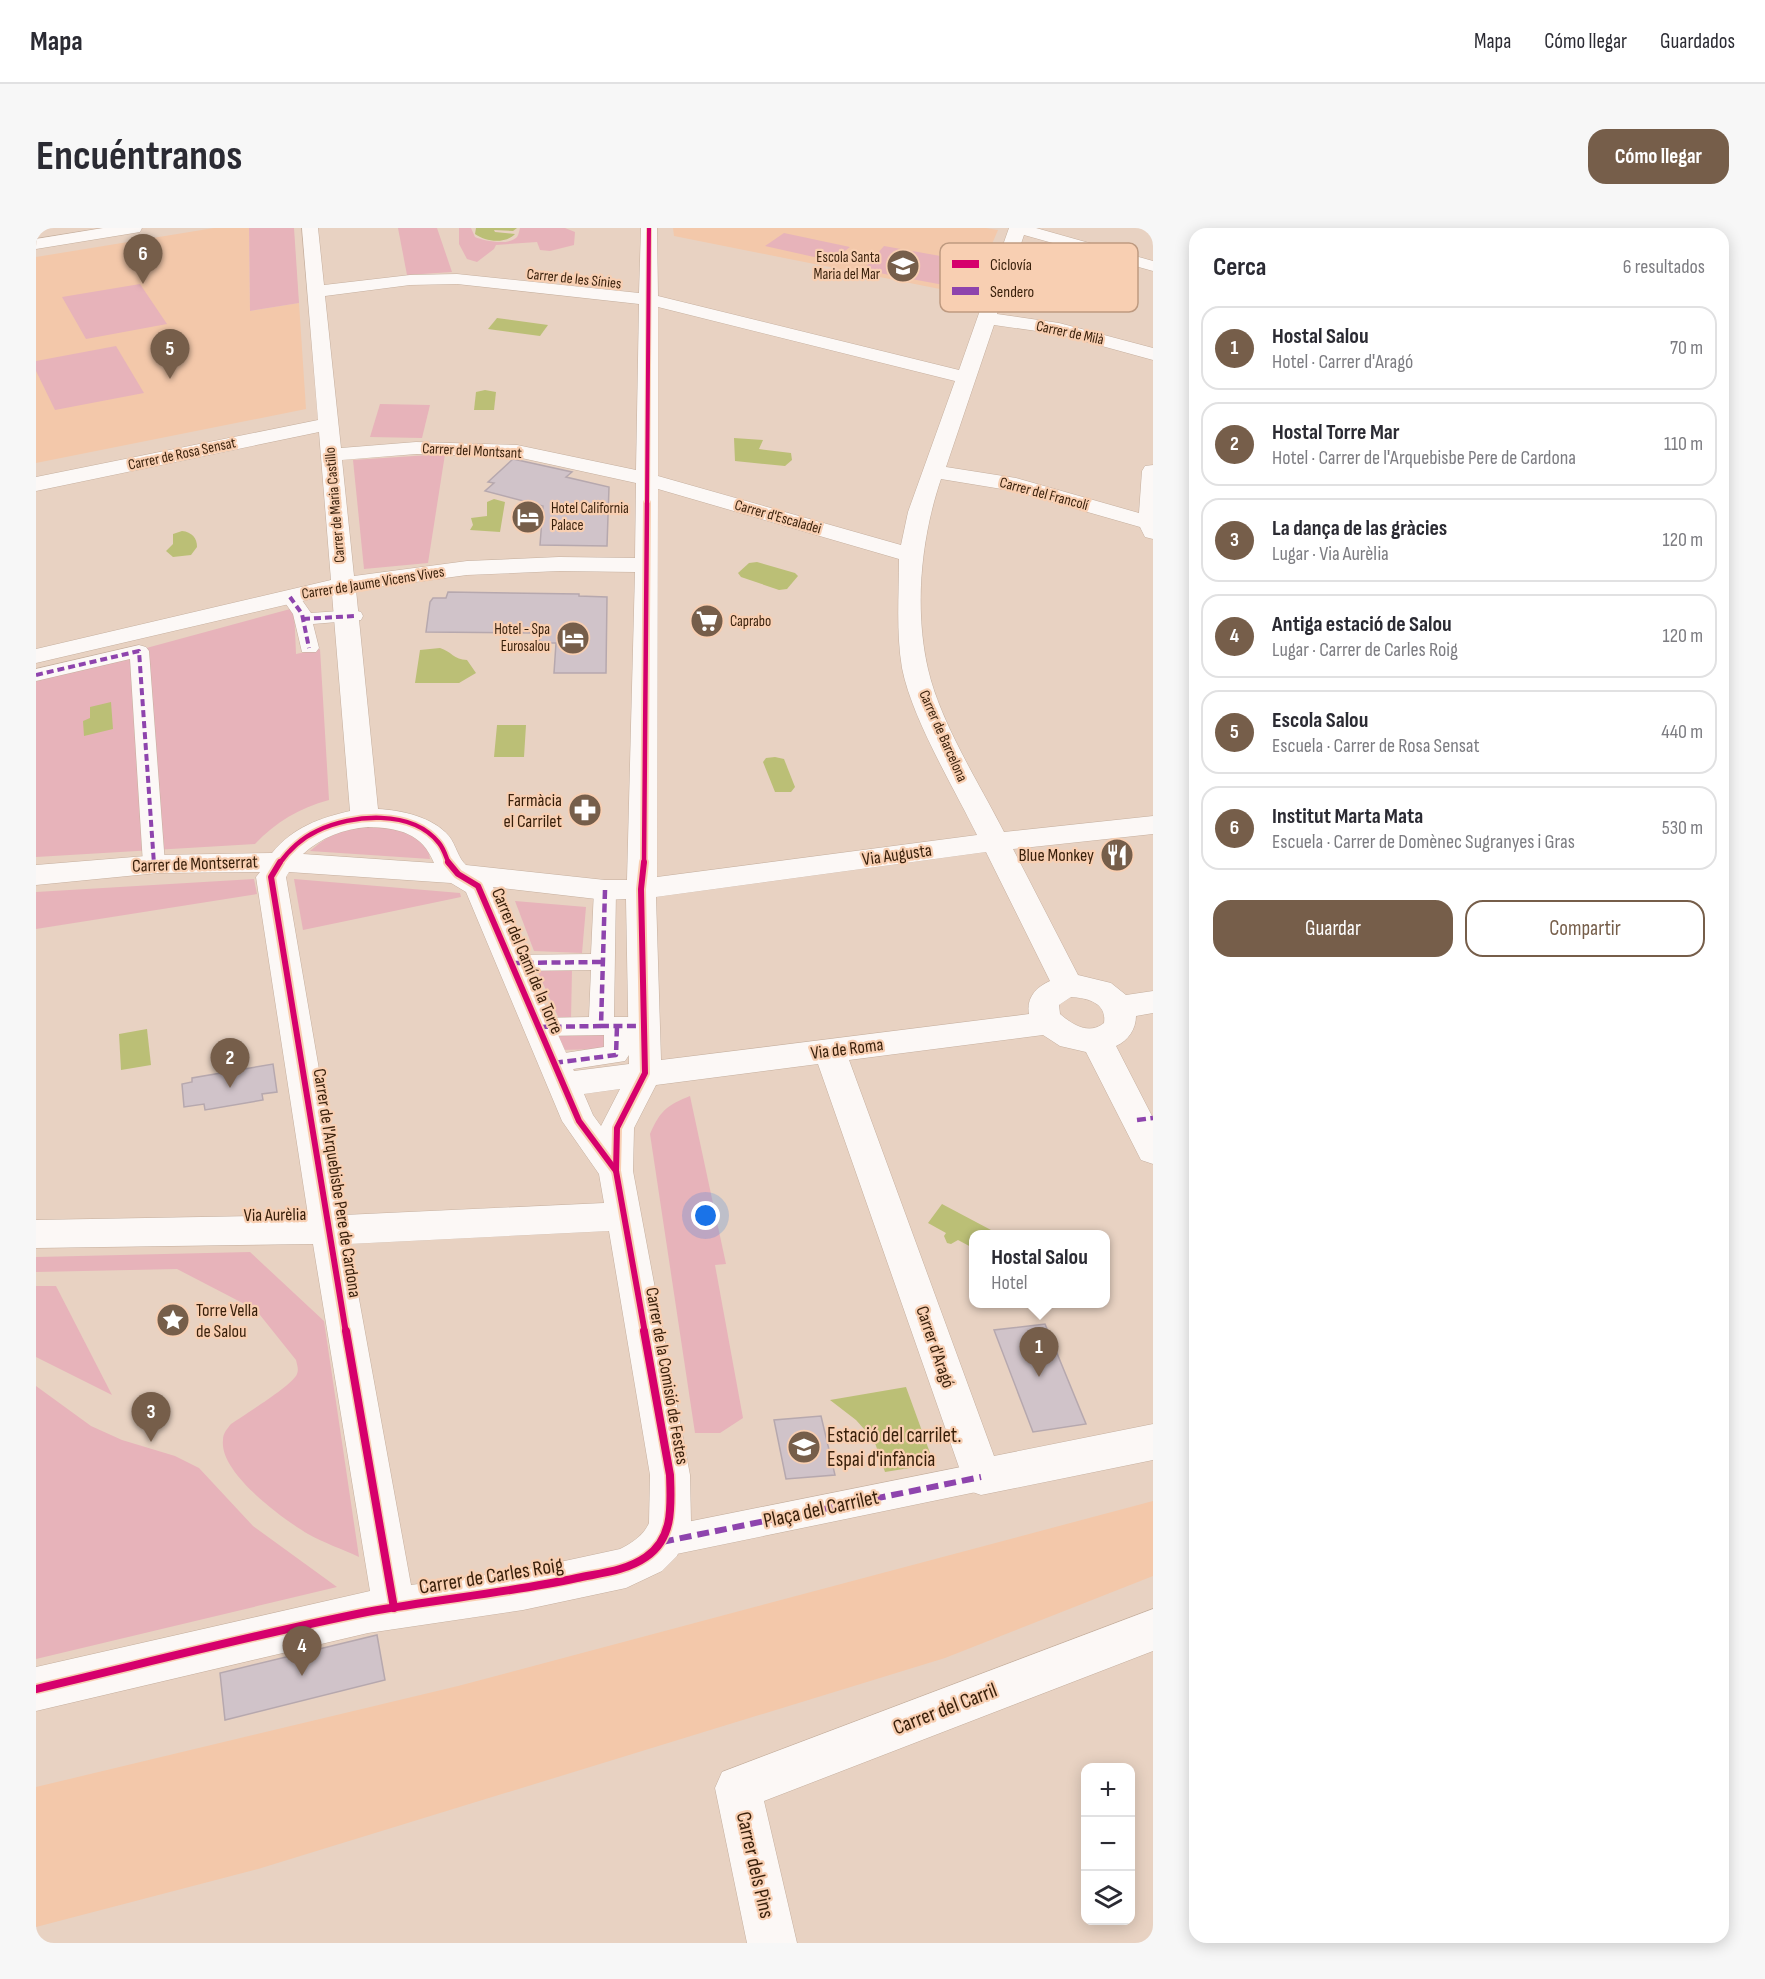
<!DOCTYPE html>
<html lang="es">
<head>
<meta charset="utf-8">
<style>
	:root { --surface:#fff; --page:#f7f7f7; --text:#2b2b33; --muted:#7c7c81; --line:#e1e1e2; --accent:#765e4a }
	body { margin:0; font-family:"Sofia Sans Condensed",sans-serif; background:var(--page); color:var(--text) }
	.controls { position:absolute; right:18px; bottom:18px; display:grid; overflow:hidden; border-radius:12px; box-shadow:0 3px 15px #0003 }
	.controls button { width:54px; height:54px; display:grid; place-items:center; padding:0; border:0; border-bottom:2px solid var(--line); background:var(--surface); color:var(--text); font:30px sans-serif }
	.you { position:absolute; left:670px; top:988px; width:21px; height:21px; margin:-15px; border:4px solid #fff; border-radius:50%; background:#1a73e8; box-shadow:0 0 0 9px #1a73e833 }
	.badge { display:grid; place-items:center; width:39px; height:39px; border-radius:50%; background:var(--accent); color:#fff; font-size:20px; font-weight:700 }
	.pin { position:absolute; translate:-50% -50px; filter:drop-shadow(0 2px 3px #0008) }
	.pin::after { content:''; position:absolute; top:32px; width:21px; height:18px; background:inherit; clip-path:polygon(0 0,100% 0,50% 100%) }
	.popup { position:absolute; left:933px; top:1002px; width:141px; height:78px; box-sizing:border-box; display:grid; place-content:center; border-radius:12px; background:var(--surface); filter:drop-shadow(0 2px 4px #0005); font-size:20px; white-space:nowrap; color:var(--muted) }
	.popup b { font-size:22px; color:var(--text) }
	.popup::after { content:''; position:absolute; left:50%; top:100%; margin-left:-12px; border:12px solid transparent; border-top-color:var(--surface) }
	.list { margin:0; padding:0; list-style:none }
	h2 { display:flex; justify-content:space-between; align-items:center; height:78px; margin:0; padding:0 24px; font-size:26px }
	h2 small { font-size:20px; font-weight:400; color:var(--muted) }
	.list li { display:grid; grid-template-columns:39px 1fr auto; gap:18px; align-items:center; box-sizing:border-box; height:84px; margin:0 12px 12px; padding:0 12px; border:2px solid var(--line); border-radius:18px }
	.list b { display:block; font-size:22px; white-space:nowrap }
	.list p { margin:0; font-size:20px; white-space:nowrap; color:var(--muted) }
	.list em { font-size:20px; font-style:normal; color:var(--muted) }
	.actions { display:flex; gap:12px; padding:18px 24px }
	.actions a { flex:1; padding:14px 0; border:2px solid var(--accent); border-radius:18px; text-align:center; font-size:21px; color:var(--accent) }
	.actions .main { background:var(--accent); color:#fff }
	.icon { flex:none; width:33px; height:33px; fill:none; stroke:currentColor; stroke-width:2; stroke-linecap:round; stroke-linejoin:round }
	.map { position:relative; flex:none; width:1117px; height:1715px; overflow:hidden; border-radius:18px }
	header { display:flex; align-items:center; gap:36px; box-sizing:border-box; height:84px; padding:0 30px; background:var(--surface); border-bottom:2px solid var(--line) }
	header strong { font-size:28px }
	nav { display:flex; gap:33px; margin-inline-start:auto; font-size:21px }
	.intro { display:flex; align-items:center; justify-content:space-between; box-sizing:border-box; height:144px; padding:0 36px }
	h1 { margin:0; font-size:42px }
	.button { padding:15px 27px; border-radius:18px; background:var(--accent); color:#fff; font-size:21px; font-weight:700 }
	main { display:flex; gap:36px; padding:0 36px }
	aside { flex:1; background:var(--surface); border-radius:18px; box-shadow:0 3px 15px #0003 }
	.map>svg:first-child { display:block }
	.built { fill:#f3c8aa }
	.green { fill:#e7b3ba }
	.water { fill:#bbbf76 }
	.building { fill:#d0c3c9; stroke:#b6a8ae; stroke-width:1.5 }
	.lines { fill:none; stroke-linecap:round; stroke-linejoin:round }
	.pedestrian-casing { stroke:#c5af9e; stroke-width:1 }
	.minor-casing { stroke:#c5af9e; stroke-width:1 }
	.pedestrian { fill:#fcf8f6; fill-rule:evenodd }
	.minor { fill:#fcf8f6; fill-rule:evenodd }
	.quiet-far2 { stroke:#8e44ad; stroke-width:4; stroke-dasharray:7 4; stroke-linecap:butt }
	.quiet-far1 { stroke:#8e44ad; stroke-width:4.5; stroke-dasharray:9 4.5; stroke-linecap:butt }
	.quiet { stroke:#8e44ad; stroke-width:6; stroke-dasharray:12 6; stroke-linecap:butt }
	.cycleway-far3-casing { stroke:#f8cfb2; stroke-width:6 }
	.cycleway-far2-casing { stroke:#f8cfb2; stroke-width:8 }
	.cycleway-far1-casing { stroke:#f8cfb2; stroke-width:10 }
	.cycleway-casing { stroke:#f8cfb2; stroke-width:11 }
	.cycleway-far3 { stroke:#d6006c; stroke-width:4 }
	.cycleway-far2 { stroke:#d6006c; stroke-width:4.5 }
	.cycleway-far1 { stroke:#d6006c; stroke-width:6 }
	.cycleway { stroke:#d6006c; stroke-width:8 }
	.labels { text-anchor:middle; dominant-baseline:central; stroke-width:4.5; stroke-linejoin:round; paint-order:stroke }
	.far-poi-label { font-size:15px; fill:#381f0a; stroke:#f8cfb2; text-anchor:end }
	.far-street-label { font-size:15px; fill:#381f0a; stroke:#f8cfb2 }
	.poi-label { font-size:18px; fill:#381f0a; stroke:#f8cfb2; text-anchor:end }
	.street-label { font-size:18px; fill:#381f0a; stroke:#f8cfb2 }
	.near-poi-label { font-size:21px; fill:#381f0a; stroke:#f8cfb2; text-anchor:start }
	.near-street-label { font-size:21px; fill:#381f0a; stroke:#f8cfb2 }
	.key { fill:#f8cfb2; stroke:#be9a80; stroke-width:1.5 }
	.key-label { font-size:16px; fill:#381f0a }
</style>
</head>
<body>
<header>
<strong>Mapa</strong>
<nav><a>Mapa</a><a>Cómo llegar</a><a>Guardados</a></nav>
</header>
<div class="intro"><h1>Encuéntranos</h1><a class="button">Cómo llegar</a></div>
<main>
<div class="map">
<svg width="1117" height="1715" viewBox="0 0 1117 1715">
	<rect width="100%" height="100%" fill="#e8d2c2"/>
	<g class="built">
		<polygon points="178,0 213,0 214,83 263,75 270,181 0,235 0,29"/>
		<polygon points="637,0 950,0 962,2 934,67 638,8"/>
		<polygon points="1117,1273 1117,1348 909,1430 222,1641 0,1699 0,1559 422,1458"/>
	</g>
	<g class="green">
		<polygon points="213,0 258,0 263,75 214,83"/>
		<polygon points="362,0 401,0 416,44 371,47"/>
		<path d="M423,0H435L439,9C449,13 472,18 481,9C483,6 483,3 484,0H529L539,4L538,17L514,23L504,22L501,14L460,17L458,21L441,34L431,31L423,16Z"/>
		<polygon points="748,5 814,19 796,33 729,18"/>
		<polygon points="848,18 944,35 924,60 827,42"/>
		<polygon points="104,56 131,96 50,111 26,69"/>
		<polygon points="80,118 108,165 19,182 0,143 0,133"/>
		<polygon points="344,176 394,177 386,210 334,209"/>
		<polygon points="409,226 392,335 328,341 317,232"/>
		<path d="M258,380L260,426L284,421L293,572C263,580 240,594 219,616L0,629V450Z"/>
		<path d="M349,596L391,614L394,631L274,623C301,600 314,598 349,596Z"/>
		<polygon points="218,651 221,666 0,701 0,664"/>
		<polygon points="258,651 424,665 425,669 267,702"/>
		<polygon points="479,673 550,679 546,725 498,723"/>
		<polygon points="501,742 536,742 535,792 524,793"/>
		<polygon points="519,804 568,804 569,821 523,822"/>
		<path d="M654,868L690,1036L679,1037L707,1190L684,1205H659L614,906C624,883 631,877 654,868Z"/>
		<path d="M214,1024L288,1093L323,1329C306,1321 288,1315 272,1306C247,1291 183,1245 187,1212C187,1205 191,1201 195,1196C208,1187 257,1157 261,1146C263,1141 261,1137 260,1132L220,1082L141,1041L0,1044V1029Z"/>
		<polygon points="0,1058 20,1058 76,1167 0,1129"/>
		<polygon points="0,1158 55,1198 86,1212 139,1228 163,1240 217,1298 301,1359 0,1431"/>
	</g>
	<g class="water">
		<path d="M440,0H481L477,3L458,2L459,4L479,6C469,16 450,14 439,6Z"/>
		<polygon points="461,90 512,97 504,108 452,101"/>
		<polygon points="449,162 460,164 458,182 438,182 440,164"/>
		<polygon points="698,210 727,212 723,221 755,225 756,232 749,238 699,233"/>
		<polygon points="458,271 469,274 464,304 434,302 437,297 435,290 451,288 451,274"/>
		<path d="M146,303C156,304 161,310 161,319L155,327L137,329L130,323L137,316V306Z"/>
		<polygon points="721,334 759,345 762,348 751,361 743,362 705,349 702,345 713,335"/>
		<path d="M404,420C415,423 418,432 431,432L440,445L423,455H379L384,422Z"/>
		<polygon points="75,474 77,501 48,508 47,493 54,490 54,479"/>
		<polygon points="461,497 490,497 488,529 458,529"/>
		<polygon points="739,529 748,531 759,559 755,564 739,564 727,534 730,530"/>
		<polygon points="111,801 115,837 85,842 83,806"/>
		<polygon points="906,976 955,1002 952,1006 937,1006 937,1020 922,1012 915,1016 911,1015 908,1008 910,1005 892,995"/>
		<polygon points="870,1159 898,1236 849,1244 838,1212 820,1192 794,1172"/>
	</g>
	<g class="building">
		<polygon points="477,231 536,244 530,249 573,259 571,318 504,317 507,278 449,263 458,255 452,254"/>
		<polygon points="412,364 543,366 543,368 571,369 570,445 518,445 520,415 503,415 504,405 390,404 394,374 397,370 410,370"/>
		<polygon points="237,836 241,864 226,866 227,872 169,882 168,876 148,879 146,856 156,854 156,850"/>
		<polygon points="1009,1096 1050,1196 997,1204 958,1102"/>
		<polygon points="785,1188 799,1247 750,1251 738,1192"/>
		<polygon points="341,1407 349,1452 189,1492 184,1445"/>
	</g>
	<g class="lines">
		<g class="pedestrian-casing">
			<g id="pedestrian">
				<polygon points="254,363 261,365 275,385 318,382 325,384 327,388 325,392 277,396 283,420 280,424 266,424 257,386 245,369 247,365"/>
				<polygon points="103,417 110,419 113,423 129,636 126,641 118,643 110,641 107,636 94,431 0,453 0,441"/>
				<polygon points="569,655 577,657 580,662 578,789 607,789 616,792 619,798 616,804 593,807 593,827 589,833 518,844 509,842 505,835 509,828 568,819 568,807 503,808 494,805 491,799 494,793 503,790 553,789 555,742 475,743 467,741 463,735 467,729 475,727 555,726 558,662 561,657"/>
				<polygon points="945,1235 956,1239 961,1249 956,1259 945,1263 626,1329 615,1325 610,1314 615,1303 626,1299"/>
			</g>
		</g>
		<g class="minor-casing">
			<g id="minor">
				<polygon points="67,0 106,0 104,4 98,5 0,21 0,11"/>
				<path d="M266,0H282L288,57L374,47L421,46L603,65L605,0H621L622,68L923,142L973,0H1000L1117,33V43L988,7L961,86L1023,95L1117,120V132L1022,106L958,97L910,239L980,250L1103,285L1106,243L1109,238L1117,237V311L1109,309L1104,299L978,263L905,251C885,310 878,380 892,441C904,494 943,555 968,604L1117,588V606L977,621L1042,747L1075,755L1090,767L1117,763V785L1100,788C1100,801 1092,813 1080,818L1117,890V936L1105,932L1050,824L1024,818L1007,807L813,832L958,1228L1117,1196V1232L945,1267L931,1262L782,836L620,857L598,900L597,943L654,1247L655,1295L641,1328L626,1343L590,1360L487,1382L332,1405L0,1483V1439L334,1363L277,1016L0,1020V992L272,987L220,649L224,644L122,645L0,657V637L122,627L236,625C257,599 284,590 314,583L296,366L0,435V421L295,352L283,204L0,263V249L282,192ZM421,56L603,76L600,242L481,217L380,214L305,220L289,68L374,57ZM622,79L919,153L872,284L865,317L622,248ZM380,226L481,229L600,255L599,330L523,329L431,333L318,348L306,232ZM622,261L863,331C863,367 860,404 866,440C876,491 918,560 941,607L621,649ZM523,343L599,344L591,652H569L430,637C422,630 420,617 413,608C397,589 365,582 342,581L320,362L431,347ZM332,599C363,600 386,605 398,635L267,626C286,609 307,601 332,599ZM950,624L1014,753C1000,759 990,770 993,786L625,832L620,669ZM253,644L415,655L430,664L526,893L563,946L568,975L308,987L250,649ZM457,659L569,672L590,671L593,836L538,843ZM1035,769C1052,770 1071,775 1068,795C1053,807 1037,797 1024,786L1023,777ZM584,861L565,898L557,887L548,866ZM573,1003L614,1247L613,1295C608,1307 596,1315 584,1321L487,1342L375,1357L313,1016Z"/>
				<polygon points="1117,1381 1117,1423 728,1573 761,1715 711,1715 679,1560 686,1544"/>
			</g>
		</g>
		<use href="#pedestrian" class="pedestrian"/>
		<use href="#minor" class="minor"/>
		<g class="quiet-far2">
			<polyline points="254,369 266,386 273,420"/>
			<polyline points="267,391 318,388"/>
			<polyline points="0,447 103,423 118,636"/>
		</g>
		<g class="quiet-far1">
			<polyline points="569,662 565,798 607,798"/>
			<polyline points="475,735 566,734"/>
			<polyline points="503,799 565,798"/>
			<polyline points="518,835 580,827 581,798"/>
			<polyline points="1101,892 1117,890"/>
		</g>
		<polyline class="quiet" points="626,1314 945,1249"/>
		<g class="cycleway-far3-casing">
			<polyline id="cycleway-far3" points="611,276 613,0"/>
		</g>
		<g class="cycleway-far2-casing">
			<g id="cycleway-far2">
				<path d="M243,636C253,622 266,610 281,603C316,586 376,581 403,615C408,621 410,629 413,636"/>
				<polyline points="608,636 611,275"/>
			</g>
		</g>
		<g class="cycleway-far1-casing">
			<g id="cycleway-far1">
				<polyline points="244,634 235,649 310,1105"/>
				<polyline points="412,634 422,646 442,658 543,893 580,943"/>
				<polyline points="608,634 605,661 609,845 581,900 580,943 609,1105"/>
			</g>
		</g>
		<g class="cycleway-casing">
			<g id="cycleway">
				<polyline points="310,1103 358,1380"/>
				<path d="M0,1461C110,1435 220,1406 331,1384C401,1371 472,1365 541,1350C565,1345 590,1343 610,1329C638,1310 635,1277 634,1247L608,1103"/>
			</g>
		</g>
		<use href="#cycleway-far3" class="cycleway-far3"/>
		<use href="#cycleway-far2" class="cycleway-far2"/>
		<use href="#cycleway-far1" class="cycleway-far1"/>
		<use href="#cycleway" class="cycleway"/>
	</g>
	<defs>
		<g id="school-disc" transform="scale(1.725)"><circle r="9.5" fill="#765e4a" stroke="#f8cfb2"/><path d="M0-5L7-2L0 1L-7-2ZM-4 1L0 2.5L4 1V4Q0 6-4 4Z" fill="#fff"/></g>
		<g id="hotel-disc" transform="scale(1.725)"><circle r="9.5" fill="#765e4a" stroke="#f8cfb2"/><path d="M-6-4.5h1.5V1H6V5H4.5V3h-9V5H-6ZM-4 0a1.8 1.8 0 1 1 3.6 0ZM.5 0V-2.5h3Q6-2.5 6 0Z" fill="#fff"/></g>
		<g id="supermarket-disc" transform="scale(1.725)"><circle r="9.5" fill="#765e4a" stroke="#f8cfb2"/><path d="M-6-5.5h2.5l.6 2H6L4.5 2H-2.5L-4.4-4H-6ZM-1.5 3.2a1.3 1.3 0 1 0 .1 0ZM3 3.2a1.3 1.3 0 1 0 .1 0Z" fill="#fff"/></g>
		<g id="pharmacy-disc" transform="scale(1.725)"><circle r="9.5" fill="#765e4a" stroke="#f8cfb2"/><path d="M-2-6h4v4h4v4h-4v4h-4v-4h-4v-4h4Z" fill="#fff"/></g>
		<g id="restaurant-disc" transform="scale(1.725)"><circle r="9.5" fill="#765e4a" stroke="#f8cfb2"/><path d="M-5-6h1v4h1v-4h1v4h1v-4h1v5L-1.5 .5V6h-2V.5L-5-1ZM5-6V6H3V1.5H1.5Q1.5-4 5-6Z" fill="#fff"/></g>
		<g id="sight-disc" transform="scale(1.725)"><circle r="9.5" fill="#765e4a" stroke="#f8cfb2"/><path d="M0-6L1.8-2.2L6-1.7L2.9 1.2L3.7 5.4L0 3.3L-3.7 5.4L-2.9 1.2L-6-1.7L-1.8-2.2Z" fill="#fff"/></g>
	</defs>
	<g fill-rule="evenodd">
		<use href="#school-disc" x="867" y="38"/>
		<use href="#hotel-disc" x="492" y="289"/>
		<use href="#supermarket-disc" x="671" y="393"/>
		<use href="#hotel-disc" x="537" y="410"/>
		<use href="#pharmacy-disc" x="549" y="582"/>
		<use href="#restaurant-disc" x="1081" y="627"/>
		<use href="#sight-disc" x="137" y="1092"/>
		<use href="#school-disc" x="768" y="1219"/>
	</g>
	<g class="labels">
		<g class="far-poi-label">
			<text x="844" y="29">Escola Santa<tspan x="844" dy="17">Maria del Mar</tspan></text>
			<text x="515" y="280" text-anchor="start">Hotel California<tspan x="515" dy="17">Palace</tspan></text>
			<text x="694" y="393" text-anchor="start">Caprabo</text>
			<text x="514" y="401">Hotel - Spa<tspan x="514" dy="17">Eurosalou</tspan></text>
		</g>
		<g class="far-street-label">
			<text transform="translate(538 51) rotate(6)">Carrer de les Sínies</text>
			<text transform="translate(1034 105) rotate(12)">Carrer de Milà</text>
			<text transform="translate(436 223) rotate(3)">Carrer del Montsant</text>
			<text transform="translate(146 226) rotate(-12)">Carrer de Rosa Sensat</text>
			<text transform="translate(1008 266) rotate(15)">Carrer del Francolí</text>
			<text transform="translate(299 277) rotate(-95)">Carrer de Maria Castillo</text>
			<text transform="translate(742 289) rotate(16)">Carrer d'Escaladei</text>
			<text transform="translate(337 355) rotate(-9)">Carrer de Jaume Vicens Vives</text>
			<text transform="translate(907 508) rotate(66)">Carrer de Barcelona</text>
		</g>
		<g class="poi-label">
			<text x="526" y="572">Farmàcia<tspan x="526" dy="21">el Carrilet</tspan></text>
			<text x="1058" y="627">Blue Monkey</text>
			<text x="160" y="1082" text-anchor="start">Torre Vella<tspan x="160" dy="21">de Salou</tspan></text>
		</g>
		<g class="street-label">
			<text transform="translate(861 627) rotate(-8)">Via Augusta</text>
			<text transform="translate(159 636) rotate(-2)">Carrer de Montserrat</text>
			<text transform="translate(491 733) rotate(67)">Carrer del Camí de la Torre</text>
			<text transform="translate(811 821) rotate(-7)">Via de Roma</text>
			<text transform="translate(301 955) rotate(81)">Carrer de l'Arquebisbe Pere de Cardona</text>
			<text transform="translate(239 987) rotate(-1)">Via Aurèlia</text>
			<text transform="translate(899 1119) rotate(71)">Carrer d'Aragó</text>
			<text transform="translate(631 1148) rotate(80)">Carrer de la Comisió de Festes</text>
		</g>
		<g class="near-poi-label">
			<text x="791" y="1207">Estació del carrilet.<tspan x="791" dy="24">Espai d'infància</tspan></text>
		</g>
		<g class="near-street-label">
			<text transform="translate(785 1281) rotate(-12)">Plaça del Carrilet</text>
			<text transform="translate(455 1348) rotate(-9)">Carrer de Carles Roig</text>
			<text transform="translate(909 1481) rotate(-21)">Carrer del Carril</text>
			<text transform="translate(719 1637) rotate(77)">Carrer dels Pins</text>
		</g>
	</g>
	<rect x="904" y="15" width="198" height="69" rx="9" class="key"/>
	<rect x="916" y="32" width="27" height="8" fill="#d6006c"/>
	<rect x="916" y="59" width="27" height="8" fill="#8e44ad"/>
	<g class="key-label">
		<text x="954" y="42">Ciclovía</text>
		<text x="954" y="69">Sendero</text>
	</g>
</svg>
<div class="controls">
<button>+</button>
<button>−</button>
<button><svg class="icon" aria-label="layers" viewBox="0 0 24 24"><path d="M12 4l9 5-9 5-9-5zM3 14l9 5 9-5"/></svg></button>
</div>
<div class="you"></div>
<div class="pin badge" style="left:1003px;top:1149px">1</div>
<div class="popup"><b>Hostal Salou</b>Hotel</div>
<div class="pin badge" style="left:194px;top:860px">2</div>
<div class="pin badge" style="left:115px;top:1214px">3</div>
<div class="pin badge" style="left:266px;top:1448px">4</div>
<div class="pin badge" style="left:134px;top:151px">5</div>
<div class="pin badge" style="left:107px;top:56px">6</div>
</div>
<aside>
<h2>Cerca<small>6 resultados</small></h2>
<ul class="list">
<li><span class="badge">1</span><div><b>Hostal Salou</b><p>Hotel · Carrer d'Aragó</p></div><em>70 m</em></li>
<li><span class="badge">2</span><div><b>Hostal Torre Mar</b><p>Hotel · Carrer de l'Arquebisbe Pere de Cardona</p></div><em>110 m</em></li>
<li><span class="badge">3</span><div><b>La dança de las gràcies</b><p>Lugar · Via Aurèlia</p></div><em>120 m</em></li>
<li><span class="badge">4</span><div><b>Antiga estació de Salou</b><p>Lugar · Carrer de Carles Roig</p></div><em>120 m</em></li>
<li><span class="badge">5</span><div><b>Escola Salou</b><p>Escuela · Carrer de Rosa Sensat</p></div><em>440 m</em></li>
<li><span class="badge">6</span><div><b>Institut Marta Mata</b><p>Escuela · Carrer de Domènec Sugranyes i Gras</p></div><em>530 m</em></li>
</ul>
<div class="actions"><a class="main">Guardar</a><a>Compartir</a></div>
</aside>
</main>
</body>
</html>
